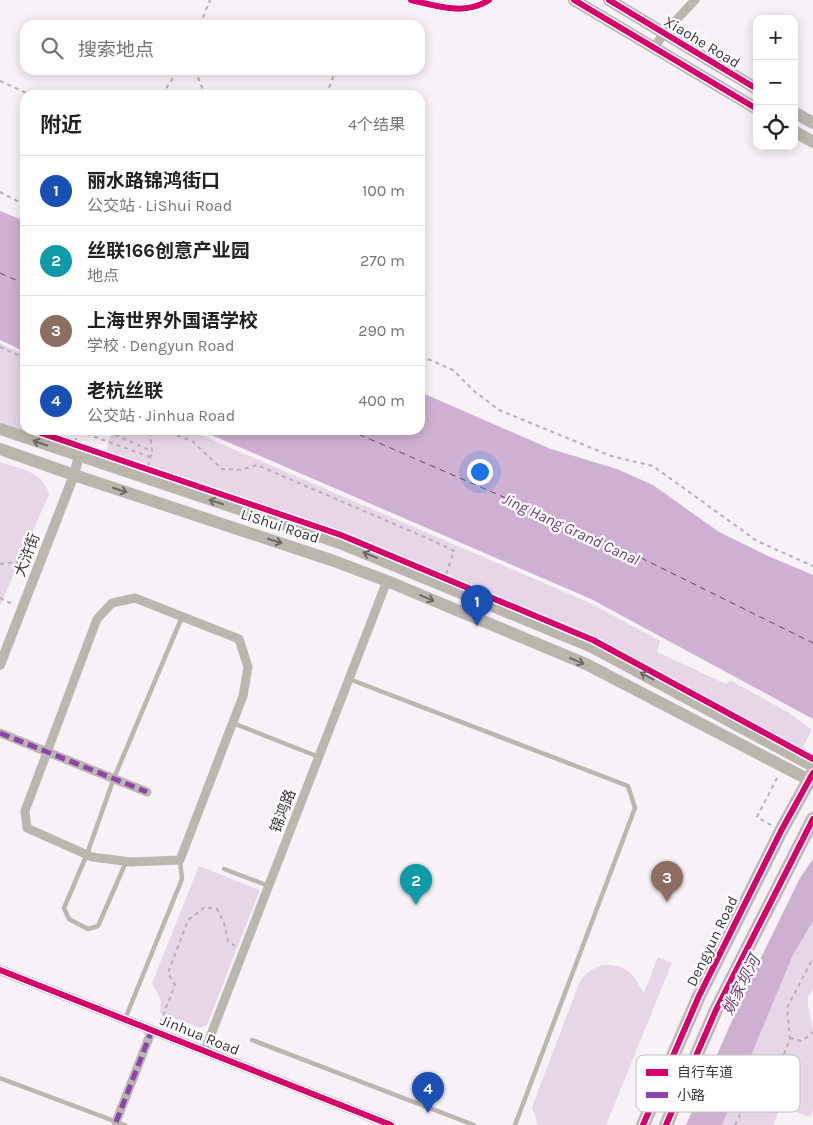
<!DOCTYPE html>
<html lang="zh">
<head>
<meta charset="utf-8">
<style>
	:root { --surface:#fff; --page:#f2f2f2; --text:#222; --muted:#767676; --line:#e0e0e0; --accent:#1a73e8 }
	body { margin:0; font-family:Karla,"Noto Sans SC",sans-serif; background:var(--page); color:var(--text) }
	.controls { position:absolute; right:15px; top:15px; display:grid; overflow:hidden; border-radius:10px; box-shadow:0 2px 12px #0003 }
	.controls button { width:45px; height:45px; display:grid; place-items:center; padding:0; border:0; border-bottom:1px solid var(--line); background:var(--surface); color:var(--text); font:25px sans-serif }
	.you { position:absolute; left:479px; top:471px; width:18px; height:18px; margin:-12px; border:4px solid #fff; border-radius:50%; background:#1a73e8; box-shadow:0 0 0 8px #1a73e833 }
	.badge { display:grid; place-items:center; width:32px; height:32px; border-radius:50%; background:var(--accent); color:#fff; font-size:16px; font-weight:700 }
	.pin { position:absolute; translate:-50% -41px; filter:drop-shadow(0 1px 2px #0008) }
	.pin::after { content:''; position:absolute; top:26px; width:18px; height:15px; background:inherit; clip-path:polygon(0 0,100% 0,50% 100%) }
	.list { margin:0; padding:0; list-style:none }
	h2 { display:flex; justify-content:space-between; align-items:center; height:65px; margin:0; padding:0 20px; font-size:21px }
	h2 small { font-size:16px; font-weight:400; color:var(--muted) }
	.list li { display:grid; grid-template-columns:32px 1fr auto; gap:15px; align-items:center; box-sizing:border-box; height:70px; padding:0 20px; border-top:1px solid var(--line) }
	.list b { display:block; font-size:19px; white-space:nowrap }
	.list p { margin:0; font-size:16px; white-space:nowrap; color:var(--muted) }
	.list em { font-size:16px; font-style:normal; color:var(--muted) }
	.icon { flex:none; width:28px; height:28px; fill:none; stroke:currentColor; stroke-width:2; stroke-linecap:round; stroke-linejoin:round }
	.map { position:relative; flex:none; width:813px; height:1125px; overflow:hidden }
	.search { position:absolute; background:var(--surface); box-shadow:0 2px 12px #0003; left:20px; top:20px; width:405px; height:55px; display:flex; align-items:center; gap:12px; box-sizing:border-box; padding:0 18px; border-radius:15px; color:var(--muted); font-size:19px }
	.panel { position:absolute; background:var(--surface); box-shadow:0 2px 12px #0003; left:20px; top:90px; width:405px; height:345px; border-radius:15px }
	.map>svg:first-child { display:block }
	.green { fill:#e7d5e8 }
	.water { fill:#ceb1d0 }
	.lines { fill:none; stroke-linecap:round; stroke-linejoin:round }
	.ferry { stroke:#703e74; stroke-width:1; stroke-dasharray:6 5; stroke-linecap:butt }
	.path { stroke:#b7b2ae; stroke-width:2; stroke-dasharray:4 4; stroke-linecap:butt }
	.service { stroke:#bbb6b0; stroke-width:4.5 }
	.minor { stroke:#bbb6b0; stroke-width:9 }
	.tertiary { stroke:#bbb6b0; stroke-width:10 }
	.secondary { stroke:#bab5ad; stroke-width:12 }
	.primary { stroke:#bdb8b2; stroke-width:14 }
	.quiet { stroke:#8e44ad; stroke-width:5; stroke-dasharray:10 5; stroke-linecap:butt }
	.cycleway-casing { stroke:#fff; stroke-width:9 }
	.cycleway { stroke:#d6006c; stroke-width:6 }
	.oneway { stroke:#6d6867 }
	.labels { text-anchor:middle; dominant-baseline:central; stroke-width:4.5; stroke-linejoin:round; paint-order:stroke }
	.street-label { font-size:15px; fill:#393539; stroke:#fff }
	.water-label { font-size:16px; font-style:italic; fill:#703e74; stroke:#fff }
	.key { fill:#fff; stroke:#c4c2c4; stroke-width:1 }
	.key-label { font-size:14px; fill:#393539 }
</style>
</head>
<body>
<div class="map">
<svg width="813" height="1125" viewBox="0 0 813 1125">
	<rect width="100%" height="100%" fill="#f8f2f8"/>
	<g class="green">
		<polygon points="0,343 25,355 25,430 50,430 37,435 0,423"/>
		<polygon points="112,430 189,430 588,602 660,641 657,652 726,684 730,680 788,712 812,730 802,749 595,637 342,532 107,451 108,443"/>
		<path d="M0,462C20,469 43,471 49,494L0,606Z"/>
		<polygon points="199,866 260,890 207,1025 201,1028 160,1013 161,1000 152,983"/>
		<polygon points="813,921 813,989 808,997 808,1005 813,1030 813,1110 810,1117 781,1107 773,1125 722,1125 793,955"/>
		<path d="M658,957L672,963L606,1125H538L532,1107L580,981C592,965 609,959 628,971C635,976 639,986 644,993Z"/>
	</g>
	<g class="water">
		<polygon points="0,211 25,221 25,352 0,340"/>
		<polygon points="420,392 551,449 617,469 653,485 719,532 768,556 813,575 813,719 591,599 200,430 420,430"/>
		<polygon points="813,859 813,921 793,955 722,1125 686,1125 750,980 800,878"/>
	</g>
	<g class="lines">
		<g class="ferry">
			<polyline points="0,273 25,284"/>
			<polyline points="349,430 619,547 813,643"/>
		</g>
		<g class="path">
			<polyline points="200,25 210,0"/>
			<polyline points="195,70 205,95"/>
			<polyline points="0,81 31,95"/>
			<polyline points="162,95 178,70"/>
			<polyline points="326,95 336,70"/>
			<polyline points="0,192 25,205"/>
			<polyline points="0,347 25,358"/>
			<polyline points="420,359 428,359 453,370 474,391 499,410 611,456 653,466 757,541 813,566"/>
			<polyline points="109,430 113,434 152,451 150,435 159,430"/>
			<polyline points="162,430 192,441 222,469 241,470 257,465 429,539 454,551 446,574"/>
			<polyline points="79,431 150,457"/>
			<polyline points="75,442 79,430"/>
			<polyline points="148,466 152,451"/>
			<polyline points="0,564 15,562 28,566"/>
			<polyline points="0,598 14,605"/>
			<polyline points="771,825 757,817 777,778"/>
			<polyline points="160,1023 175,985 168,973 188,920 205,907 217,909 224,923 228,941 235,946"/>
			<polyline points="790,1038 802,1041 813,1032"/>
			<polyline points="735,1125 747,1100 765,1087 779,1068 790,1038 787,1008 813,958"/>
		</g>
		<g class="service">
			<polyline points="349,679 628,786 635,808 515,1125"/>
			<polyline points="233,723 319,757"/>
			<polyline points="126,862 98,926 88,929 69,919 64,908 87,854 114,778 182,617"/>
			<polyline points="224,869 269,886"/>
			<polyline points="125,1019 182,879 180,860"/>
			<polyline points="252,1040 474,1125"/>
			<polyline points="0,1078 125,1125"/>
		</g>
		<g class="minor">
			<path d="M411,0C437,6 465,16 489,0"/>
			<polyline points="654,48 664,33 695,0"/>
			<polygon points="135,598 239,639 248,667 243,696 180,860 131,862 92,857 27,828 25,811 97,619 112,603"/>
			<polyline points="0,733 147,792"/>
			<polyline points="205,1050 387,581"/>
			<polyline points="116,1122 152,1030"/>
		</g>
		<g class="tertiary">
			<polyline points="0,665 74,475 79,456"/>
			<polyline points="0,970 391,1125"/>
		</g>
		<g class="secondary">
			<polyline points="574,0 757,109"/>
			<polyline points="609,0 757,89"/>
			<polyline points="794,112 813,123"/>
			<polyline points="794,131 813,142"/>
			<polyline points="0,429 340,543 592,647 813,766"/>
			<polyline points="0,449 74,475 334,561 387,581 586,664 813,782"/>
		</g>
		<g class="primary">
			<polyline points="643,1125 699,996 781,831 813,773"/>
			<polyline points="666,1125 716,1010 813,819"/>
		</g>
		<g class="quiet">
			<polyline points="0,733 147,792"/>
			<polyline points="116,1122 152,1030"/>
		</g>
		<g class="cycleway-casing">
			<g id="cycleway">
				<path d="M411,0C437,6 465,16 489,0"/>
				<polyline points="574,0 757,109"/>
				<polyline points="609,0 757,89"/>
				<polyline points="32,430 341,535 593,640 813,759"/>
				<polyline points="0,970 391,1125"/>
				<polyline points="643,1125 699,996 781,831 813,773"/>
				<polyline points="666,1125 716,1010 813,819"/>
			</g>
		</g>
		<use href="#cycleway" class="cycleway"/>
	</g>
	<defs><path id="oneway-shaft" d="M-6 0H5M1.5-3L5.5 0L1.5 3" fill="none" stroke-width="1.6" stroke-linecap="round" stroke-linejoin="round" transform="scale(1.25)"/></defs>
	<g class="oneway">
		<use href="#oneway-shaft" transform="translate(40 443) rotate(-161)"/>
		<use href="#oneway-shaft" transform="translate(120 490) rotate(18)"/>
		<use href="#oneway-shaft" transform="translate(216 502) rotate(-162)"/>
		<use href="#oneway-shaft" transform="translate(275 541) rotate(18)"/>
		<use href="#oneway-shaft" transform="translate(370 555) rotate(-158)"/>
		<use href="#oneway-shaft" transform="translate(427 598) rotate(23)"/>
		<use href="#oneway-shaft" transform="translate(577 661) rotate(23)"/>
		<use href="#oneway-shaft" transform="translate(647 676) rotate(-152)"/>
	</g>
	<g class="labels">
		<g class="street-label">
			<text transform="translate(702 42) rotate(31)">Xiaohe Road</text>
			<text transform="translate(280 526) rotate(18)">LiShui Road</text>
			<text transform="translate(27 555) rotate(-69)">大浒街</text>
			<text transform="translate(283 811) rotate(-69)">锦鸿路</text>
			<text transform="translate(712 941) rotate(-64)">Dengyun Road</text>
			<text transform="translate(200 1035) rotate(22)">Jinhua Road</text>
		</g>
		<g class="water-label">
			<text transform="translate(571 529) rotate(25)">Jing Hang Grand Canal</text>
			<text transform="translate(741 985) rotate(-63)">姚家坝河</text>
		</g>
	</g>
	<rect x="636" y="1055" width="164" height="57" rx="8" class="key"/>
	<rect x="646" y="1069" width="22" height="7" fill="#d6006c"/>
	<rect x="646" y="1092" width="22" height="6" fill="#8e44ad"/>
	<g class="key-label">
		<text x="677" y="1077">自行车道</text>
		<text x="677" y="1100">小路</text>
	</g>
</svg>
<div class="controls">
<button>+</button>
<button>−</button>
<button><svg class="icon" aria-label="locate" viewBox="0 0 24 24"><circle cx="12" cy="12" r="6"/><path d="M12 2v4M12 18v4M2 12h4M18 12h4"/></svg></button>
</div>
<div class="you"></div>
<div class="pin badge" style="left:477px;top:626px;background:#1a4fb4">1</div>
<div class="pin badge" style="left:416px;top:905px;background:#0f9aa8">2</div>
<div class="pin badge" style="left:667px;top:902px;background:#8d6e63">3</div>
<div class="pin badge" style="left:428px;top:1113px;background:#1a4fb4">4</div>
<div class="search"><svg class="icon" aria-label="search" viewBox="0 0 24 24"><circle cx="10" cy="10" r="6"/><path d="M15 15l6 6"/></svg>搜索地点</div>
<section class="panel">
<h2>附近<small>4个结果</small></h2>
<ul class="list">
<li><span class="badge" style="background:#1a4fb4">1</span><div><b>丽水路锦鸿街口</b><p>公交站 · LiShui Road</p></div><em>100 m</em></li>
<li><span class="badge" style="background:#0f9aa8">2</span><div><b>丝联166创意产业园</b><p>地点</p></div><em>270 m</em></li>
<li><span class="badge" style="background:#8d6e63">3</span><div><b>上海世界外国语学校</b><p>学校 · Dengyun Road</p></div><em>290 m</em></li>
<li><span class="badge" style="background:#1a4fb4">4</span><div><b>老杭丝联</b><p>公交站 · Jinhua Road</p></div><em>400 m</em></li>
</ul>
</section>
</div>
</body>
</html>
